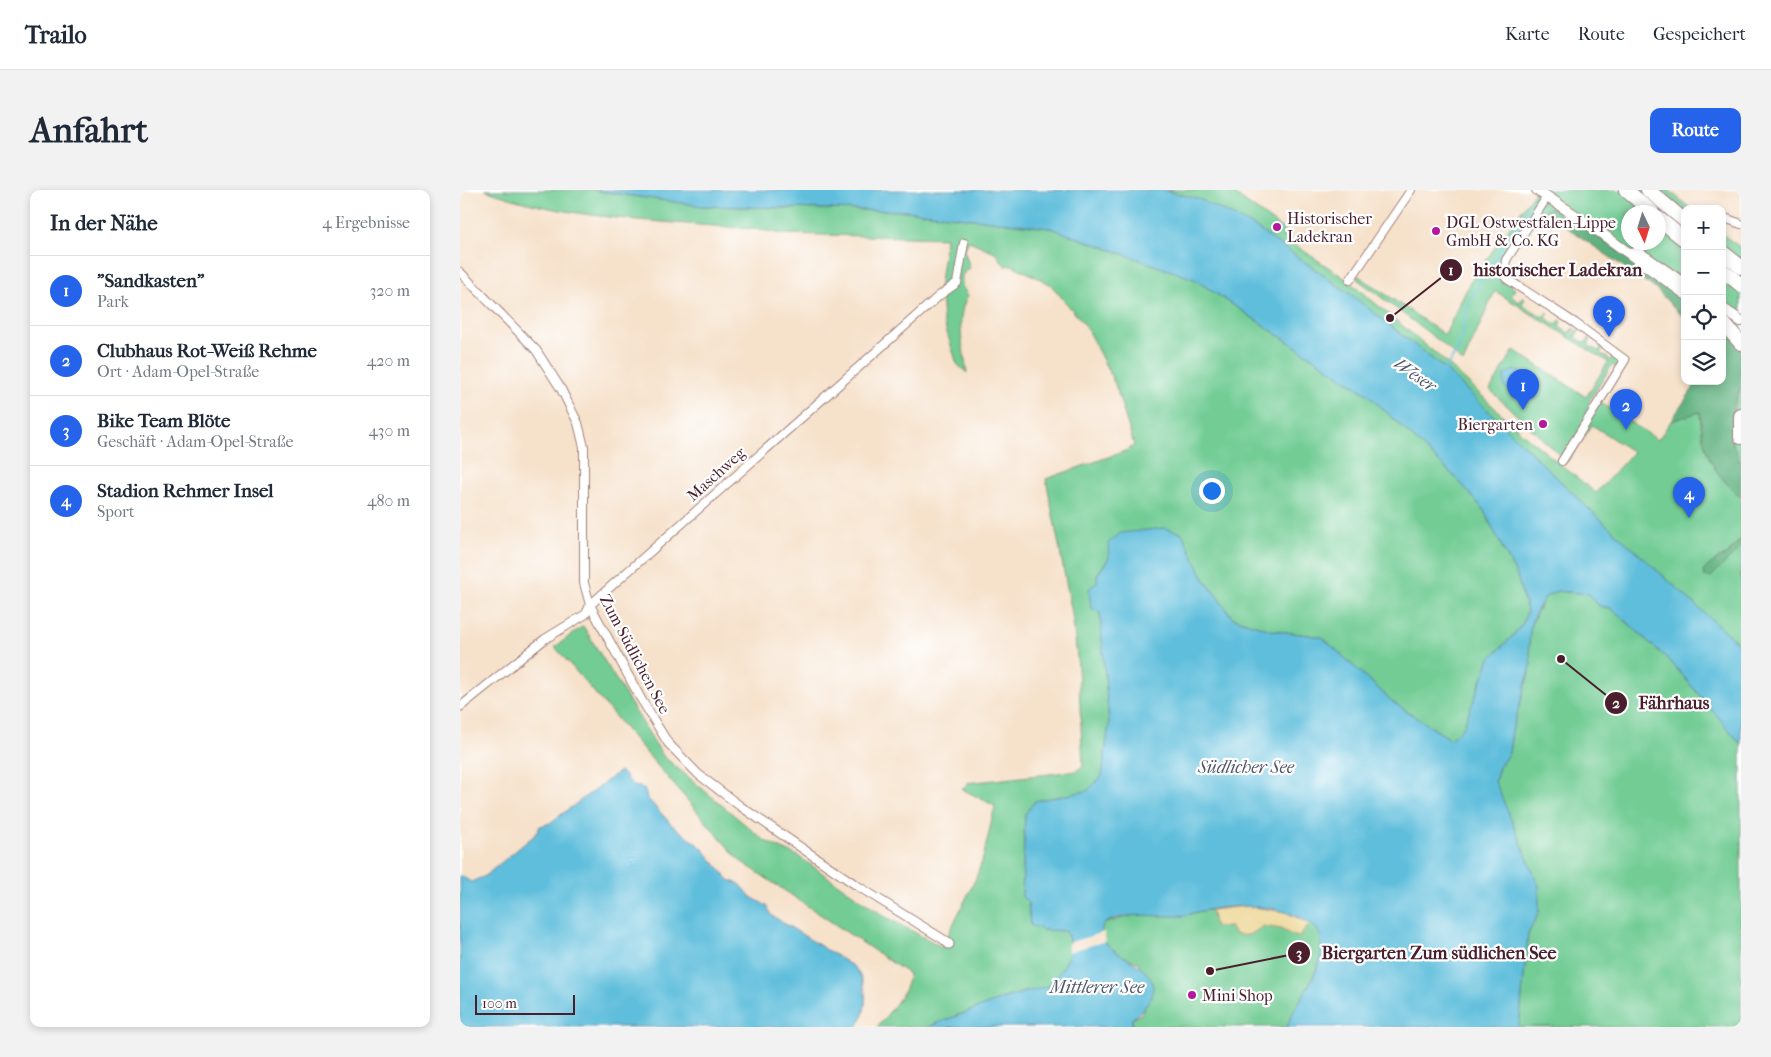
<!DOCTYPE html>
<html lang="de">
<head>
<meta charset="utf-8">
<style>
	:root { --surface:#fff; --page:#f2f2f3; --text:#1f2937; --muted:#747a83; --line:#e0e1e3; --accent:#2563eb }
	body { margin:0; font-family:"IM FELL French Canon",serif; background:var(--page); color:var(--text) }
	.controls { position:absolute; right:15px; top:15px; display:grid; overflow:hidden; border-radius:10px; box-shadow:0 2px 8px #0003 }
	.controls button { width:45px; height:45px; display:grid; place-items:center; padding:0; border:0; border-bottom:1px solid var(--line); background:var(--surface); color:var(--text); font:25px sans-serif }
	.compass { position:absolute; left:1161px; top:15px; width:45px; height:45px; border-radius:50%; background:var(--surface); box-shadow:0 2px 8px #0003; rotate:176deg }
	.scale { position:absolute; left:15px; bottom:12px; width:100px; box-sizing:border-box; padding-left:5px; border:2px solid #4a1f2b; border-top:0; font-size:14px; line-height:18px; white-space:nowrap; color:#4a1f2b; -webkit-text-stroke:4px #fff; paint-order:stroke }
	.you { position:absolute; left:751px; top:300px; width:18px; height:18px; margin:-12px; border:4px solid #fff; border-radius:50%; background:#1a73e8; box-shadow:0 0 0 8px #1a73e833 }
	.badge { display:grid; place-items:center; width:32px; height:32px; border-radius:50%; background:var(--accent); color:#fff; font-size:16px; font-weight:700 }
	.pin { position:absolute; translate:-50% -41px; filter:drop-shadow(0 1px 2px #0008) }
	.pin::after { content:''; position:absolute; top:26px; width:18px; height:15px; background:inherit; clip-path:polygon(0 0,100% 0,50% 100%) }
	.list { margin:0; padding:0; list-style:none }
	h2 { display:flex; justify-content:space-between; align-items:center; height:65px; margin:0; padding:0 20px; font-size:21px }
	h2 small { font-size:16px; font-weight:400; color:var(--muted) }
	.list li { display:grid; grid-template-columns:32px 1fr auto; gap:15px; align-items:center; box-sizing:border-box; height:70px; padding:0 20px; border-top:1px solid var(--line) }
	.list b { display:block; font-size:19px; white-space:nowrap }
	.list p { margin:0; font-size:16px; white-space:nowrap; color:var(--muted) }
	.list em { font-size:16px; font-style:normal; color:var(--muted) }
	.icon { flex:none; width:28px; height:28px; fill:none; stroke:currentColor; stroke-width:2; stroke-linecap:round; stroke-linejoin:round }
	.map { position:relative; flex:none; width:1281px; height:837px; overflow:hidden; border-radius:10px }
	header { display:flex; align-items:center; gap:30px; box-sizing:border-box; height:70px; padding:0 25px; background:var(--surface); border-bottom:1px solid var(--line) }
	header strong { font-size:24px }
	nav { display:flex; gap:28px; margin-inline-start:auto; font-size:18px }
	.intro { display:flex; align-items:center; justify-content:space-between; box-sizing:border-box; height:120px; padding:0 30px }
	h1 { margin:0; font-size:35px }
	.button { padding:12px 22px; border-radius:10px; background:var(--accent); color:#fff; font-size:18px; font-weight:700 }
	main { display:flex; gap:30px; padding:0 30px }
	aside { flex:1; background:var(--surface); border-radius:10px; box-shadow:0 2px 8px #0003 }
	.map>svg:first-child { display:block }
	.green { fill:#72cc94; stroke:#5e7660; fill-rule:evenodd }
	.forest { fill:#5db07e; stroke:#546854 }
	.sand { fill:#eeda9e; stroke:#9c7c64 }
	.water { fill:#5ebedc; stroke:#546e84 }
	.pier { fill:#f6e1ca }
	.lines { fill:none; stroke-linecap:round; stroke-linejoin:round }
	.stream { stroke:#5ebedc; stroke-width:2 }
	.minor-casing { stroke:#a0807a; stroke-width:10 }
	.tertiary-casing { stroke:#a0807a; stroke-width:11 }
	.secondary-casing { stroke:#a0807a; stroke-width:12 }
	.motorway-casing { stroke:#a0807a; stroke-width:16 }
	.minor { stroke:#fff; stroke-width:8 }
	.tertiary { stroke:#fff; stroke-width:9 }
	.secondary { stroke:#fff; stroke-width:10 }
	.motorway { stroke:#fff; stroke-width:14 }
	.poi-dot { fill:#b5179e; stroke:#fff; stroke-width:2 }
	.labels { text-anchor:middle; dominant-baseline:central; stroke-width:4.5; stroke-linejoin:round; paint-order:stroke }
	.poi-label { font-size:16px; fill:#4a1f2b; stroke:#fff; text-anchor:start }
	.street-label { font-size:16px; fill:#4a1f2b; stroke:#fff }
	.water-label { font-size:18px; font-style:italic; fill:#515769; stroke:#fff }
	.leader { fill:none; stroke:#4a1f2b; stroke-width:2 }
	.callout-dot { fill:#4a1f2b; stroke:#fff; stroke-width:2 }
	.mark-label { font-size:15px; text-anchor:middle; font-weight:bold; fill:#fff }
	.callout-label { font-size:18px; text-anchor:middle; font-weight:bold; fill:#4a1f2b; stroke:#fff; stroke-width:4.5; stroke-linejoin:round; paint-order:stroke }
</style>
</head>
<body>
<header>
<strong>Trailo</strong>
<nav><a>Karte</a><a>Route</a><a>Gespeichert</a></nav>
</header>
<div class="intro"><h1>Anfahrt</h1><a class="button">Route</a></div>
<main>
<aside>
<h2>In der Nähe<small>4 Ergebnisse</small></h2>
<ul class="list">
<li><span class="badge">1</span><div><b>&quot;Sandkasten&quot;</b><p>Park</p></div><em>320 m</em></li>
<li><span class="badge">2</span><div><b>Clubhaus Rot-Weiß Rehme</b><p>Ort · Adam-Opel-Straße</p></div><em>420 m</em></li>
<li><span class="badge">3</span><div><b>Bike Team Blöte</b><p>Geschäft · Adam-Opel-Straße</p></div><em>430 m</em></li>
<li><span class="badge">4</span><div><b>Stadion Rehmer Insel</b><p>Sport</p></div><em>480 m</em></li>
</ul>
</aside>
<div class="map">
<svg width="1281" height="837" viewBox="0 0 1281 837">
	<rect width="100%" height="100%" fill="#fff"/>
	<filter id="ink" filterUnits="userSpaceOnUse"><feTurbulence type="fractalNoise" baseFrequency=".02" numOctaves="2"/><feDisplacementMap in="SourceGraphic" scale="10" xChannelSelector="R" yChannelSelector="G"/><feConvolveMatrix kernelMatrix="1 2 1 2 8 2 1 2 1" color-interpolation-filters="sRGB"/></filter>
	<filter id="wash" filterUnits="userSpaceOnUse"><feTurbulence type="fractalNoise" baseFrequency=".0096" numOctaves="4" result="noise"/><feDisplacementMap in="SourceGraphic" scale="20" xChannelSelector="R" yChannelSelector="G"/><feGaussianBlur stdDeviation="1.12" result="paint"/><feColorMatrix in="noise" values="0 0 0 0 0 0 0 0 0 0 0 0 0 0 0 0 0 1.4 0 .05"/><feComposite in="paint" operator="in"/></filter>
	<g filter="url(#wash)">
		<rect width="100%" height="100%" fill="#f6e1ca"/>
		<g class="green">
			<path d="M25,0H132L242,16L447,21L590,38L734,89L907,204L998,290L1023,319L1057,386L1067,421L1063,433L1051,448L1030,468L1003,538L990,549L933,512L862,447L811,440L773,428L744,389L721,343L649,368L637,384L649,534L642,586L627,601L575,611L565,624L562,707L568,712L570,734L583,740L606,741C616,769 605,774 589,796L547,807L467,837H417C429,822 447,804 449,784L279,670L95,457L123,436L203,566L305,651L338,666L424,726L482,757L516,688L523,668L535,616L502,599L506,597L507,593L616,581L623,576L618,476L612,423L586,289L668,260L674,255L655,194L625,135L590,94L552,75L545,76L535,62L509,51L504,60L510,78L502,85V96L508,106C494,128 504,158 507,183L497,174L483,130L480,92L486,48L323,44C292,37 260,37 228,34C161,29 89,24 25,0Z"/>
			<path d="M703,0H774L777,6L827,42L823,47L886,89L979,166L1063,244L1136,303L1173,262L1132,235L1107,272L1030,200L1054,160L1126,207L1148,172L1035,101L1003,173L982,153L897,89L899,86L985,145L1009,94L1076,0H1209L1231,19H1225V107L1085,20L1083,21L1078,18C1070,31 1039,67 1041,81C1042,90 1049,94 1055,99L1051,106L1059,112L1063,107L1065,108L1062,114L1083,127L1087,122L1089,123L1086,128L1096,135L1100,130L1102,131L1099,137L1109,143L1113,138L1115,139L1111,144L1113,145L1117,140L1119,141L1115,147L1125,153L1129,148L1131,149L1128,155L1138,161L1142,156L1144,157L1140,163L1151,170L1156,163L1161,170L1158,178L1152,175L1128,213L1134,216L1138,211L1198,250L1211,231L1240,221C1242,259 1251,282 1281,307V349L1266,365L1258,368L1251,387L1281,357V456L1129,319L985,179L893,106L792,35ZM1168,22H1198V52H1168Z"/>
			<polygon points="1262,44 1281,58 1281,157 1262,137"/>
			<path d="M1281,196V275C1266,245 1271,225 1281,196Z"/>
			<polygon points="1097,401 1129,404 1139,416 1150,418 1158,424 1212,473 1281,554 1281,837 1059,837 1068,744 1079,722 1035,591 1039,577 1049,563 1052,541 1071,476 1069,454 1071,434 1085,407"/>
			<path d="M785,716C802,717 817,723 834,728C842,731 852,733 858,740C875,764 835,815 827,837H672V829L681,824L683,820L679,773C666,767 628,754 645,733L674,725L722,726L741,721Z"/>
		</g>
		<g class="forest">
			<path d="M1090,18L1096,19L1225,107V128C1214,119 1206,109 1196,99L1083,21Z"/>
			<path d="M1262,137L1281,157V196L1273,216L1271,243L1273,255L1281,275V307C1251,282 1242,259 1240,222L1211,231L1238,191H1262Z"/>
			<path d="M1281,349V357L1251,387L1244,386L1243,382C1249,373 1258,370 1266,365C1272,361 1276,354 1281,349Z"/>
		</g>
		<path class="sand" d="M786,716L825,722L850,734L839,747L832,745L821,739L804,736C793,742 790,748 775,744L770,737H755L751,720Z"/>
		<g class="water">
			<path d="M132,0H703L739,9L792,35L893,106L985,179L1129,319L1281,456V554L1212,473L1158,424L1150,418L1139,416L1129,404L1097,401L1085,407L1075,424L1071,434L1069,454L1071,476L1052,541L1049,563L1039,577L1035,591L1079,696V722L1068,744L1059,837H827C837,807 868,780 860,745C858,739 852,735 847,732C817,713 776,714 742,721C735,722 728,725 720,726C695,727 668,721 645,733C617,768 740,771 672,829V837H467L547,807L589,796C604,775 616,767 606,741L583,740L570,735L568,713L562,707L565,624L575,611L627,601L642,586L649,534L640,423L631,418L629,399L637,392V385L649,368L648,353L661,343L704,338L722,343L744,389L773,428L811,440L862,447L933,512L990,549L1003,538L1030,468L1051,448L1063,433L1067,421L1057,386L1023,319L998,290L907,204L734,89L590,38L447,21L242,16Z"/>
			<polygon points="1055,180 1063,183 1070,193 1069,203 1056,203 1044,197 1044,184"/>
			<path d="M160,581L174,596L184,598L187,608L212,635L242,658L269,690L281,695L291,707L307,716L311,725L394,777C408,793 409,819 397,837H0V685L11,692L25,686L76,644L80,636L90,633Z"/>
		</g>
		<polygon class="pier" points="644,742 646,751 608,762 608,753"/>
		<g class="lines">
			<polyline class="stream" points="984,181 998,159 1004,141 1004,125 1021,89 1077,6"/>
		</g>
	</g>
	<g filter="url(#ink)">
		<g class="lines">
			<g class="minor-casing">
				<g id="minor">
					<polyline points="1087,7 1046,70 1044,85 1047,89 1115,133 1165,170 1102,271"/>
					<polyline points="1262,27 1281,34"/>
					<polyline points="0,82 76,160 101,199 118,233 124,257 124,393 130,415 181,509 208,553 238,584 280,616 396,695 486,751"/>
					<polyline points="890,90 951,0"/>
					<polyline points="0,517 85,449 126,424 130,415 480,105 497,93 504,53"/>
				</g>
			</g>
			<g class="tertiary-casing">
				<polyline id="tertiary" points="486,751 489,754"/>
			</g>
			<g class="secondary-casing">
				<g id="secondary">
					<polyline points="1077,0 1134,38 1225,104"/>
					<polyline points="1177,61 1225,94"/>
					<polyline points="1262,118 1281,131"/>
				</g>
			</g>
			<g class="motorway-casing">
				<g id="motorway">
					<polyline points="1166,0 1192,22"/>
					<polyline points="1188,0 1225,31"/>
					<polyline points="1198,28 1225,50"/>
					<polyline points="1262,62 1281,77"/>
					<polyline points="1262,80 1281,95"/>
					<polyline points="1263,133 1281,153"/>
					<polyline points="1281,226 1281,247"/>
				</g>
			</g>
			<use href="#minor" class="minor"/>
			<use href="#tertiary" class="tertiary"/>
			<use href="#secondary" class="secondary"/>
			<use href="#motorway" class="motorway"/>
		</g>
	</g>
	<g class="poi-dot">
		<circle cx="817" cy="37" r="5"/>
		<circle cx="976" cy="41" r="5"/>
		<circle cx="1083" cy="234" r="5"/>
		<circle cx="732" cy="805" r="5"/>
	</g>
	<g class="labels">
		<g class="poi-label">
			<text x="827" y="28">Historischer<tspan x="827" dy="18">Ladekran</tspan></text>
			<text x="986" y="32">DGL Ostwestfalen-Lippe<tspan x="986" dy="18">GmbH &amp; Co. KG</tspan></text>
			<text x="1073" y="234" text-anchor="end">Biergarten</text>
			<text x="742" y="805">Mini Shop</text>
		</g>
		<g class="street-label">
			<text transform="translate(256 284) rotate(-42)">Maschweg</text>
			<text transform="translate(175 464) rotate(62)">Zum Südlichen See</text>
		</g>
		<g class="water-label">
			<text transform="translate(955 185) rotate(34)">Weser</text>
			<text x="786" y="577">Südlicher See</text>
			<text x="637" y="797">Mittlerer See</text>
		</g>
	</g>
	<path class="leader" d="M930 128L991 80M1101 469L1156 513M750 781L839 763"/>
	<g class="callout-dot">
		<circle cx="930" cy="128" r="5"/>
		<circle cx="1101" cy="469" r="5"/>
		<circle cx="750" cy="781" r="5"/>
		<circle cx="991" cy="80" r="12"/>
		<circle cx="1156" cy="513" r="12"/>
		<circle cx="839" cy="763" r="12"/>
	</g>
	<g class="mark-label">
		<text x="991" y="85">1</text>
		<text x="1156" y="518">2</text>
		<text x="839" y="768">3</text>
	</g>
	<g class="callout-label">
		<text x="1098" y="86">historischer Ladekran</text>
		<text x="1214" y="519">Fährhaus</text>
		<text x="979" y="769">Biergarten Zum südlichen See</text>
	</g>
</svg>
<div class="controls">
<button>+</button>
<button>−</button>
<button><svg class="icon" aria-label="locate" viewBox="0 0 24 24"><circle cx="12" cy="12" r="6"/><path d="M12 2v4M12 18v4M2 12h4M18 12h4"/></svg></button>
<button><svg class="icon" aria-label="layers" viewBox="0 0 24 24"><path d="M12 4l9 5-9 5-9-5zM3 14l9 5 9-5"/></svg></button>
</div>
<svg class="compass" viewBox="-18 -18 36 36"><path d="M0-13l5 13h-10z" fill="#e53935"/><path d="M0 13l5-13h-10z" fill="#747a83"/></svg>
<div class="scale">100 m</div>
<div class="you"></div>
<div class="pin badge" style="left:1063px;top:220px">1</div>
<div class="pin badge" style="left:1166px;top:240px">2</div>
<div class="pin badge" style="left:1149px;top:147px">3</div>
<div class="pin badge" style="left:1229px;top:328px">4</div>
</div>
</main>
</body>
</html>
